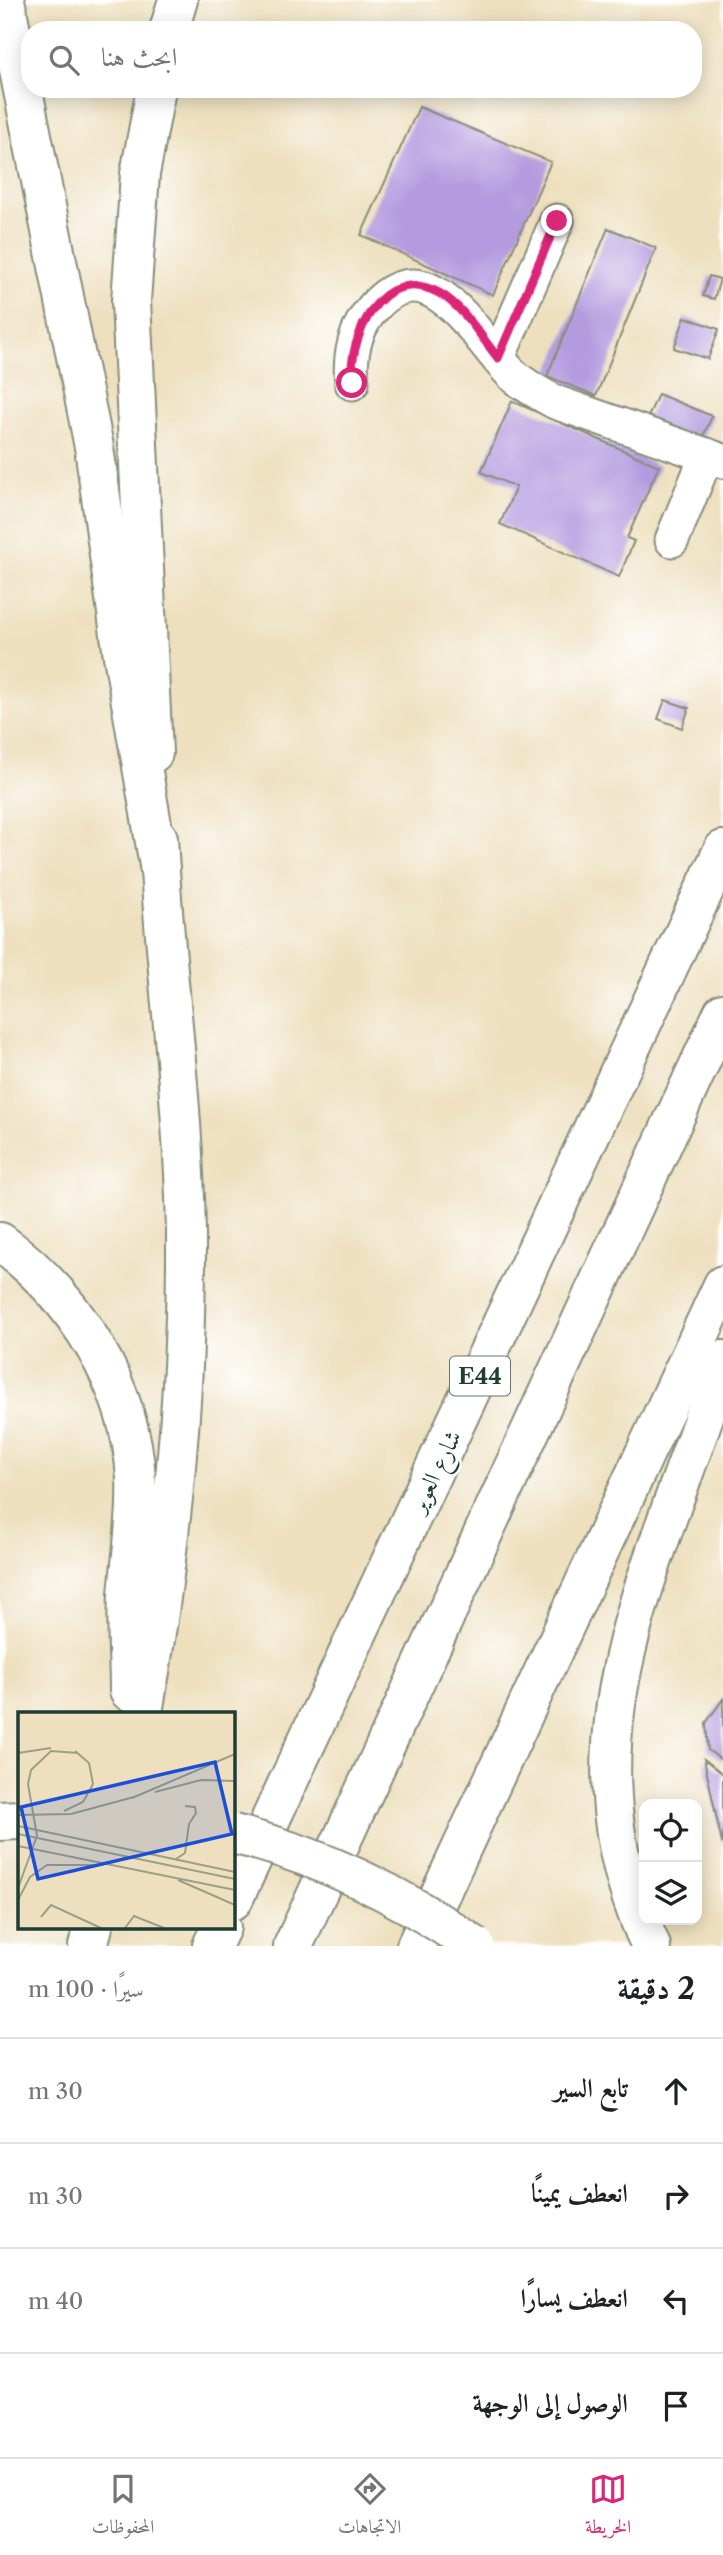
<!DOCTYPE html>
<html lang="ar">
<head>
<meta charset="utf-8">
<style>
	:root { --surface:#fff; --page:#f6f6f6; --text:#202124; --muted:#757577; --line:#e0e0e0; --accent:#db2777 }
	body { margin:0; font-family:"Libre Caslon Text",Amiri,serif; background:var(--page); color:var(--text); direction:rtl }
	.controls { position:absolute; right:21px; bottom:21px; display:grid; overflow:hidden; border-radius:14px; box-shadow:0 4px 18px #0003 }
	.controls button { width:63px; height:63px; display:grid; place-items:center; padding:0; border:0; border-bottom:2px solid var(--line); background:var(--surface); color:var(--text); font:35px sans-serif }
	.stop { position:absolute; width:21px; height:21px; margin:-16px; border:5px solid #db2777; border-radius:50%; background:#fff }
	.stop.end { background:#db2777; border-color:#fff; box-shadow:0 2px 7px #0008 }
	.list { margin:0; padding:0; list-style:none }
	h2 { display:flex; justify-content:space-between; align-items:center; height:91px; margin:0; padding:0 28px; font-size:30px }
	h2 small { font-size:23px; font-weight:400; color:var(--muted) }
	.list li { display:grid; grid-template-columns:46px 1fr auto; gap:21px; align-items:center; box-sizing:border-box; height:105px; padding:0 28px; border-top:2px solid var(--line) }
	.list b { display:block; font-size:26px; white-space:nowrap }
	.list em { font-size:23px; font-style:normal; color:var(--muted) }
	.icon { flex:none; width:38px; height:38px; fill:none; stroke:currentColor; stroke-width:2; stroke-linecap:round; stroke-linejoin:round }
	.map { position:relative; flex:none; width:723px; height:1946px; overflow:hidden; direction:ltr }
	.search { position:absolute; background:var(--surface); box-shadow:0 4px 18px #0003; left:21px; right:21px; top:21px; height:77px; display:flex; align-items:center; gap:18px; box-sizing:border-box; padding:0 24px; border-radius:28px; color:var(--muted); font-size:26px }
	.sheet { height:511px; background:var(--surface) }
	nav { display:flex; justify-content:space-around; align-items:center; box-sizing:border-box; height:98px; border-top:2px solid var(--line); background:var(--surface); font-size:19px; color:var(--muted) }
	nav a { display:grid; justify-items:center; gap:4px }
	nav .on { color:var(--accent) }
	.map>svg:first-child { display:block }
	.building { fill:#b49bdf }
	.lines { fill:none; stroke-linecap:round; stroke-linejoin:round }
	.minor-casing { stroke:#868e7a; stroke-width:37 }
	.major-casing { stroke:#868e7a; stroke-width:42 }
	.highway-casing { stroke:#868e7a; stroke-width:42 }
	.minor { stroke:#fff; stroke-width:33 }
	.major { stroke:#fff; stroke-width:38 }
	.highway { stroke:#fff; stroke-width:38 }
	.major-bridge-casing { stroke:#868e7a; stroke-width:42; stroke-linecap:butt }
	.major-bridge { stroke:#fff; stroke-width:38 }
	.route { stroke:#db2777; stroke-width:9 }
	.labels { text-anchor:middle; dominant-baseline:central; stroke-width:5; stroke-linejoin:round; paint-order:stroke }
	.shield { fill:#fff; stroke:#627771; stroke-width:2 }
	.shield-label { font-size:23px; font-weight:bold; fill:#1f3d34 }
	.street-label { font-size:24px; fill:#1f3d34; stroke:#fff }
	.inset-road { fill:none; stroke:#9b9f87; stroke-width:2 }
	.view { fill:#1d4ed8; fill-opacity:0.15; stroke:#1d4ed8; stroke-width:3.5 }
	.inset-edge { fill:none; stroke:#1f3d34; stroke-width:3.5 }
</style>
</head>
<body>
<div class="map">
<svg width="723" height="1946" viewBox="0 0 723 1946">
	<rect width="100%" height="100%" fill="#fff"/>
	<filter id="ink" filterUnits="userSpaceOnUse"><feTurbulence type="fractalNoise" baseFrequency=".0143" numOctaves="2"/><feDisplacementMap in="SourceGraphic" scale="14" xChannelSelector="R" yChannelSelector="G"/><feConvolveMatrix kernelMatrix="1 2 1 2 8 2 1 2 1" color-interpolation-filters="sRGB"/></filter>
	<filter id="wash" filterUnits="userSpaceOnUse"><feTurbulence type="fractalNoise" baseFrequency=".00686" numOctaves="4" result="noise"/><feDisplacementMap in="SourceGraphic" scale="28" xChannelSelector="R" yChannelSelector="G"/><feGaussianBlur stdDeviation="1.57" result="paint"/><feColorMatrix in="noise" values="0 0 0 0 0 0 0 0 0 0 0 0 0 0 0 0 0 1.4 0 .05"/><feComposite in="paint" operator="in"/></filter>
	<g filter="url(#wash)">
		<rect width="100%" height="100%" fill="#eee0bf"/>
		<g id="blocks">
			<g class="building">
				<polygon points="419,107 551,162 493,295 361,235"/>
				<polygon points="608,228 656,248 596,396 547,376"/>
				<polygon points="709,276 720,279 714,299 703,296"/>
				<polygon points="685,317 719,329 708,359 674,348"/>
				<polygon points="658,394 712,416 700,444 646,422"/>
				<polygon points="512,401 659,466 627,538 634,541 619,577 500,524 516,487 481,472"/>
				<polygon points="665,700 689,708 682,728 658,719"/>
				<polygon points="723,1699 723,1761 708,1750 706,1723"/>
				<polygon points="704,1759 723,1774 723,1842 722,1843"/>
			</g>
		</g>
	</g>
	<g filter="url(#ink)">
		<use href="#blocks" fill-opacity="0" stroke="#868e7a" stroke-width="2"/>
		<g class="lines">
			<g class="minor-casing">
				<g id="minor">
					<polyline points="498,358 557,221"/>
					<path d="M352,383C349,356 355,328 374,307C431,243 478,343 514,376C527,387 540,394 555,402L723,461"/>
					<polyline points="672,540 707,455"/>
				</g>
			</g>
			<g class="major-casing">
				<g id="major">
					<polyline points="169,30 178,0"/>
					<polyline points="153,753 131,301 140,174 156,89"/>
					<path d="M0,1242C74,1295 131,1385 136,1479C138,1518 131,1556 128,1595C126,1627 129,1659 129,1691"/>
					<path d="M143,1713C171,1554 187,1396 186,1234C184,1101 165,970 158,838"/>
					<polyline points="0,1821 19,1820"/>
					<polyline points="88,1946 93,1927"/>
					<polyline points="416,1946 723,1285"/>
					<path d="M651,1946C552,1736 661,1559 723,1360"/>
				</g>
			</g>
			<g class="highway-casing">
				<g id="highway">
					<polyline points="5,0 94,447 123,656 160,871"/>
					<polyline points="233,1900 723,850"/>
					<polyline points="212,1946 221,1927"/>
					<polyline points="293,1946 723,1013"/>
				</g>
			</g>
			<use href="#minor" class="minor"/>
			<use href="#major" class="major"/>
			<use href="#highway" class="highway"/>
			<g class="major-bridge-casing">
				<path id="major-bridge" d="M233,1834C322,1856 399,1894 475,1946"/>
			</g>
			<use href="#major-bridge" class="major-bridge"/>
		</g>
	</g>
	<g class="lines" filter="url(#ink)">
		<path class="route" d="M352,383C348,337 382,262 439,293C463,306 481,337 498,358L557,221"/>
	</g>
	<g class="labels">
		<rect class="shield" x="450" y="1356.5" width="60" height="39" rx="5"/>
		<g class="shield-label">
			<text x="480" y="1376">E44</text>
		</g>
		<g class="street-label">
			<text transform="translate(435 1471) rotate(-64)">شارع العوير</text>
		</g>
	</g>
	<g transform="translate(18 1712)">
		<rect width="217" height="217" fill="#eee0bf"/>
		<path class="inset-road" d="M0,41L33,36M137,80L183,68L217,69M114,86L217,42M46,99L65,90L75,72L71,51L57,39M0,103L53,102L116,85M0,114L217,160M0,122L217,167M0,134L217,178M158,147L167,141L171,112L178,101L177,95L167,94M160,168L217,193M0,176L19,124L10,72L13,58L33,39L60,41M0,188L12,165L29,153H75M23,205L33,193L83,216M107,216L116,204L146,216"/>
		<path class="view" d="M197,50L214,122L20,167L3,95Z"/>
		<rect width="217" height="217" class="inset-edge"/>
	</g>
</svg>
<div class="controls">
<button><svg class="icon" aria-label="locate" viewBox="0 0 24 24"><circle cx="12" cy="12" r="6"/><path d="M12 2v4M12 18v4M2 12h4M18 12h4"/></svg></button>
<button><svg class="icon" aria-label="layers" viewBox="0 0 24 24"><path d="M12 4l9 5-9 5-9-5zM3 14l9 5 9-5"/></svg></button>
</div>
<div class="stop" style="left:352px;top:383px"></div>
<div class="stop end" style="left:557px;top:221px"></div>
<div class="search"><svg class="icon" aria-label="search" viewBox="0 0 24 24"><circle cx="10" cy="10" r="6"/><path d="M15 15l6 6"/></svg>ابحث هنا</div>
</div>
<section class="sheet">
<h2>2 دقيقة<small>سيرًا · 100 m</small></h2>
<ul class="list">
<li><svg class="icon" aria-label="ahead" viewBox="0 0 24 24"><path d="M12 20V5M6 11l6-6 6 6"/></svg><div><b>تابع السير</b></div><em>30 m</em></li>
<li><svg class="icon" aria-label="right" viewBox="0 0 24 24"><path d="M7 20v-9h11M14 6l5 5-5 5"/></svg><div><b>انعطف يمينًا</b></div><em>30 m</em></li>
<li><svg class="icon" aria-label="left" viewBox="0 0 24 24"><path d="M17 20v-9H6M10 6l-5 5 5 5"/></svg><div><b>انعطف يسارًا</b></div><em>40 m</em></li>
<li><svg class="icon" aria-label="arrive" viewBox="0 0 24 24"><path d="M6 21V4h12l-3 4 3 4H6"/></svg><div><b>الوصول إلى الوجهة</b></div></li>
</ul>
</section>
<nav>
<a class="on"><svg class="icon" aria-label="map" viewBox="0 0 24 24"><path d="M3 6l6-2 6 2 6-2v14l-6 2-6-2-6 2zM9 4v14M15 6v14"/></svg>الخريطة</a>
<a><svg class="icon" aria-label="directions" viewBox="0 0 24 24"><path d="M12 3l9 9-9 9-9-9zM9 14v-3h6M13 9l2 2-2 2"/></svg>الاتجاهات</a>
<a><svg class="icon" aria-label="saved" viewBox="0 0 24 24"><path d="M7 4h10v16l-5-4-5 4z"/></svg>المحفوظات</a>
</nav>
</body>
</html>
